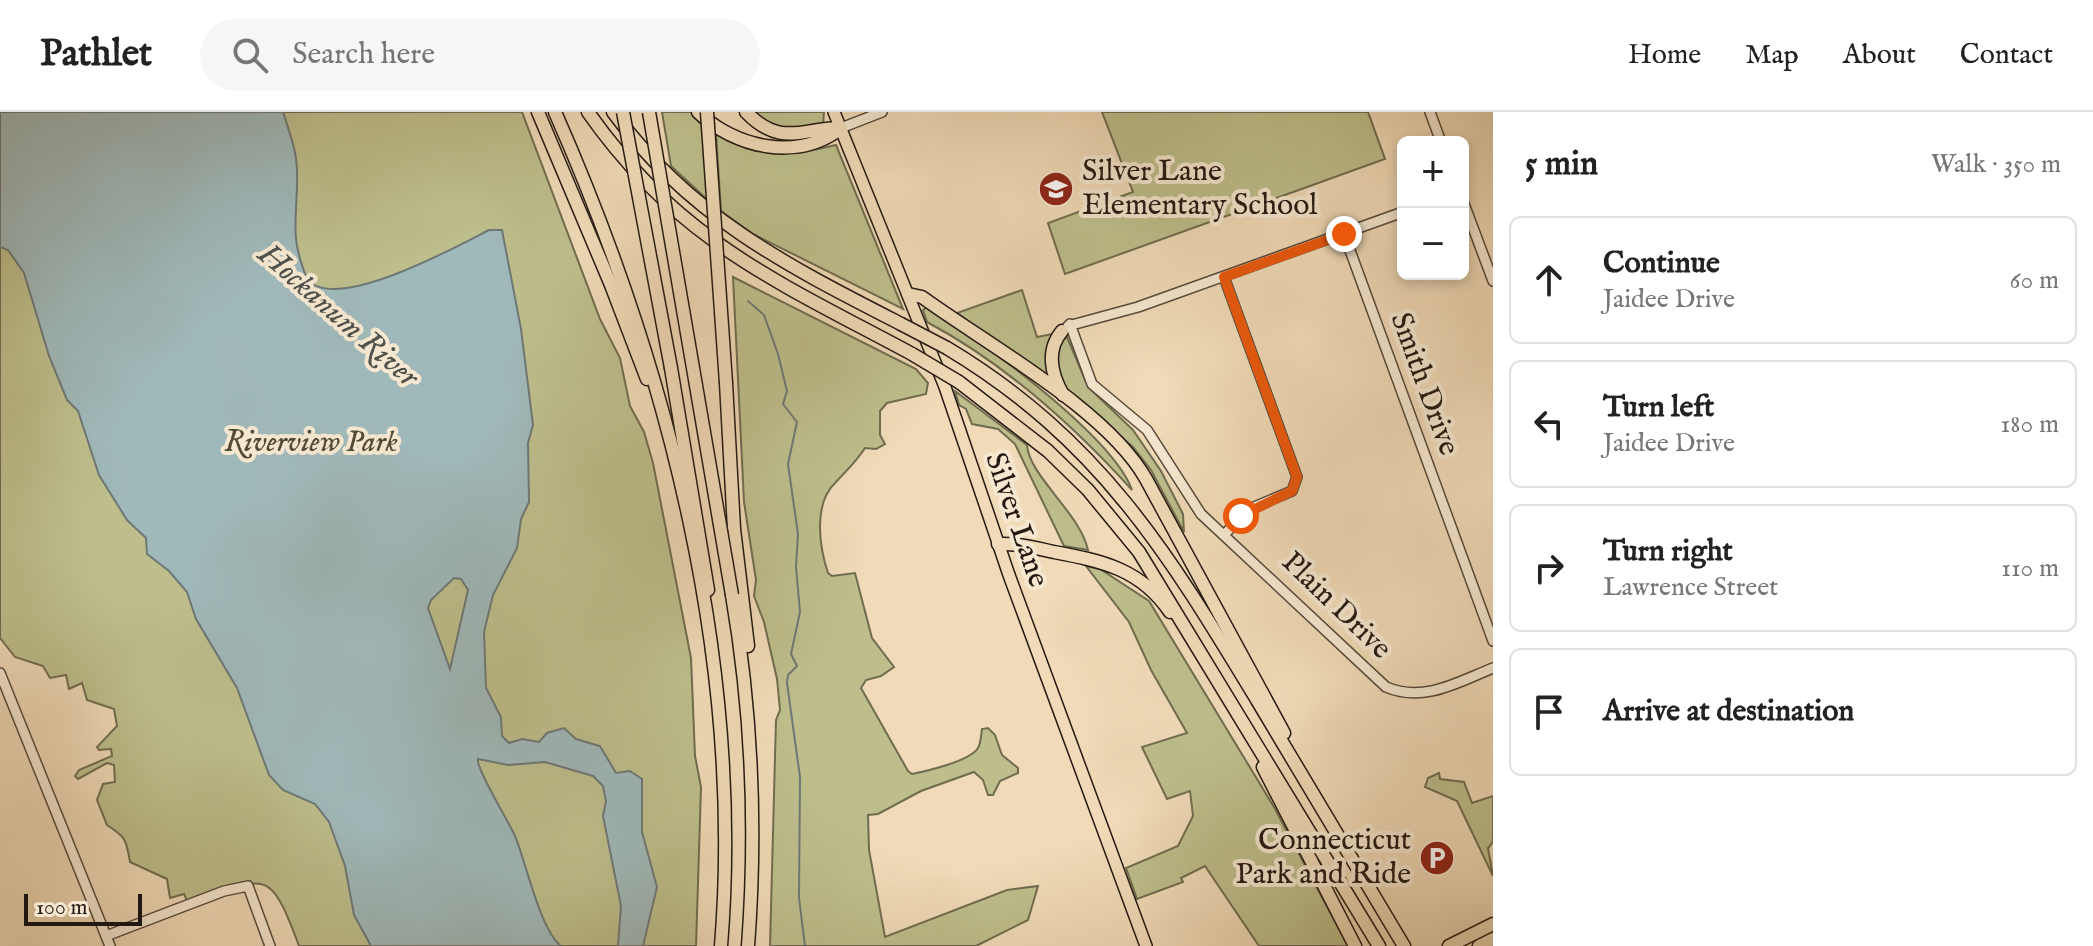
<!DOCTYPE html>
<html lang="en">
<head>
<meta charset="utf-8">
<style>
	:root { --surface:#fff; --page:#f6f6f6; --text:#222; --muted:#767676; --line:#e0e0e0 }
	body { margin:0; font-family:"IM FELL English",serif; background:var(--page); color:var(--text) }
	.controls { position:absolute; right:24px; top:24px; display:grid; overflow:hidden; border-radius:12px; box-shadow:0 4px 12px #0003 }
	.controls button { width:72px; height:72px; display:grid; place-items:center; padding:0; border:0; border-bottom:2px solid var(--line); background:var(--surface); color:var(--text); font:40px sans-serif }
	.scale { position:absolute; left:24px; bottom:20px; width:118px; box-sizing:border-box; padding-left:8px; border:4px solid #241912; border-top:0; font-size:22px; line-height:28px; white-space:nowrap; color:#241912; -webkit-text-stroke:6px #f5e7d0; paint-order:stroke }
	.stop { position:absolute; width:24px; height:24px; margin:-18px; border:6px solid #ea580c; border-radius:50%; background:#fff }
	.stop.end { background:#ea580c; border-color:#fff; box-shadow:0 2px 8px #0008 }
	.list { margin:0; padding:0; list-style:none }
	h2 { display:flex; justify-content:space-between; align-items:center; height:104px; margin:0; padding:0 32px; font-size:34px }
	h2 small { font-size:26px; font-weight:400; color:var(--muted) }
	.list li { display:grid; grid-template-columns:52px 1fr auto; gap:24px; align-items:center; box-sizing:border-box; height:128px; margin:0 16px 16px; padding:0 16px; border:2px solid var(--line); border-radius:12px }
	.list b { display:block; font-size:30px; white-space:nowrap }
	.list p { margin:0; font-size:26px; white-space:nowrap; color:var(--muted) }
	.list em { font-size:26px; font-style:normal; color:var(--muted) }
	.icon { flex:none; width:44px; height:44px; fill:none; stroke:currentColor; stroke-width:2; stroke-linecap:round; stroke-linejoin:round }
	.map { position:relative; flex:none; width:1493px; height:834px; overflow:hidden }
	header { display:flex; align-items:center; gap:48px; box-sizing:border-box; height:112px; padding:0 40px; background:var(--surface); border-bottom:2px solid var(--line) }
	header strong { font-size:38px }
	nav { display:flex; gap:44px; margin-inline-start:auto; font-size:28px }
	.search { width:560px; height:72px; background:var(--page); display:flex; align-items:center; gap:20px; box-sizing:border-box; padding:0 28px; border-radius:44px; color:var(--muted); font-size:30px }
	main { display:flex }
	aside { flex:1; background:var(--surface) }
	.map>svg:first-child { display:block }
	.green { fill:#bdbe8c; stroke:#706c4f; stroke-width:2 }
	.water { fill:#9fb8b9; stroke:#6e7876; stroke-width:2; fill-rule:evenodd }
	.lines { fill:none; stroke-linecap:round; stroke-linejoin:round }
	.stream { stroke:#6e7876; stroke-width:2 }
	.minor-casing { stroke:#57493b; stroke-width:12 }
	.major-casing { stroke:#241912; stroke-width:14 }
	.highway-casing { stroke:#241912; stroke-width:15 }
	.minor { stroke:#f5e7d0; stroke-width:9 }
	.major { stroke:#f0dab7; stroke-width:11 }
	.highway { stroke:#f0dab7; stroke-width:12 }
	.highway-bridge-casing { stroke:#241912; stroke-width:15; stroke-linecap:butt }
	.highway-bridge { stroke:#f0dab7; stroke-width:12 }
	.route { stroke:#ea580c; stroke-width:10 }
	.labels { text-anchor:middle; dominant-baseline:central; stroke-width:8; stroke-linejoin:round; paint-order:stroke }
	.poi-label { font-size:30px; fill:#241912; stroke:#f5e7d0; text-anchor:start }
	.street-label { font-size:30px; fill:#241912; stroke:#f5e7d0 }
	.park-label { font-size:30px; font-style:italic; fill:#524b37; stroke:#f5e7d0 }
	.water-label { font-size:32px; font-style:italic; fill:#4f514c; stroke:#f5e7d0 }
</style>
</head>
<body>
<header>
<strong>Pathlet</strong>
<div class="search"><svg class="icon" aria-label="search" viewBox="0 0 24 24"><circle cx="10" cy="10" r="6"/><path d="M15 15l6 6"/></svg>Search here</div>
<nav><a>Home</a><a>Map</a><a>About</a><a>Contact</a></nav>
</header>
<main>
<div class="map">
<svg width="1493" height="834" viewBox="0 0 1493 834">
	<rect width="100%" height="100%" fill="#f0dab7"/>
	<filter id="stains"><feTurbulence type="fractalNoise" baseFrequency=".0025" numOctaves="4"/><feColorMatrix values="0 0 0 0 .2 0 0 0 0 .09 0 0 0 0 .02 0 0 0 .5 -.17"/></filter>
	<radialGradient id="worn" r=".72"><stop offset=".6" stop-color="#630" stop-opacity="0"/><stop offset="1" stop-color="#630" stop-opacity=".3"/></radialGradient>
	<g class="green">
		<path d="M0,0H522L600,207L620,246L630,294L644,320L653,351L691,546L695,644L701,675L696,834H299C268,750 266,767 188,791L184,782L170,786L167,767L130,750C126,728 127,726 107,713L97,688L103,672L115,670L114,653L107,651L78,667L75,664L79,658L112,644L111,637L99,638L97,635L117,614L114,597L87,588L82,571L69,577L66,563L50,566L43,554L15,545L0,526Z"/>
		<polygon points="662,0 691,0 704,12 710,90 671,54"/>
		<path d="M753,0H824L823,13C796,21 775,17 753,0Z"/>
		<polygon points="1102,0 1368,0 1385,47 1065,162 1048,111 1133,80"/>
		<polygon points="716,21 755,39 800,41 836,33 903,197 753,122 721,99"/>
		<path d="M733,165L916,257L928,271L926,282L887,291L880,299V323L885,332L876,337L865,336C856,350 847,358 836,370C813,391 819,434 828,461L832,464L855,461L872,526L894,555L881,564L866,568L861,576L908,659L912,662C927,659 970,649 978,636C981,631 981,623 982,617L988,616L995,623L1002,643L1018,656V661L1000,669L993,683H988L983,668L974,660L921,679L878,702L868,703L869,738L885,825L1007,778L1038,774L1028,808L976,834H770L776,608L780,598L777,567L764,510L754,484L756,468L744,390Z"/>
		<polygon points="1022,178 1037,225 1052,222 1048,237 1049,264 1017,245 957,201"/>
		<path d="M929,193C980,230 1112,322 1132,378C1074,314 1004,251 927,210L923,198Z"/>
		<polygon points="1067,225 1088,275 1133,318 1161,359 1183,402 1184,420 1151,358 1133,335 1065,277 1056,254 1057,232"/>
		<path d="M955,279L1027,333C1029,364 1080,401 1088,438L1064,434L1015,332L998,317L972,312L966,297L959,293Z"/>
		<polygon points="1086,454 1100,457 1149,489 1274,695 1348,834 1259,834 1205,754 1181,766 1183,770 1137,787 1126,756 1178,734 1193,704 1190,679 1167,687 1142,635 1187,621 1151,558 1129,510"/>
		<polygon points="1439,661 1440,667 1464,670 1472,691 1493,684 1493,730 1488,736 1493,764 1457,689 1425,675 1428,666"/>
	</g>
	<path class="water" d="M0,0H283C289,19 297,39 297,60C298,82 294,105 296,127C297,137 304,167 312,172C348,194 454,136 489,118H502L521,217L533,313L528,331L529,390L521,407L517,436L493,483L484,520L486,576L501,605L502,624L509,631L522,627L539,630L547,621L564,616L576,627L600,634L616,661L630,659L642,667V720L657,775L643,834H618L621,794L603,704L606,689L603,674L593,664L545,650L508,653L478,647C475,655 509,710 515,724C526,750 540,818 561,834H371L354,803L345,754L329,710L315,692L283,678L269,663L237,576L196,507L187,480L169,459L147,442L146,426L127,408L99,363L78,299L67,288L49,244L24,161L8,138L0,135ZM454,466L461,467L468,478L450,557L428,496L431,488Z"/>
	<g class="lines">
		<polyline class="stream" points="748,189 764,203 778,242 787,279 783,292 797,310 788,352 798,422 796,455 800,500 791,542 797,554 788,563 787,571 800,665 799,786 805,834"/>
		<g class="minor-casing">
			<g id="minor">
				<polyline points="1430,0 1441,30"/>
				<polyline points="841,16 882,0"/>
				<polyline points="1463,89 1493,169"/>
				<polyline points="1344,122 1493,529"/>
				<polyline points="1224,165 1297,365 1292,379 1247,398 1225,422"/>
				<path d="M1070,212L1092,272L1147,318L1201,402L1386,575C1424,591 1458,570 1493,556"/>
				<polyline points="1068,214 1138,195 1403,100"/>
				<polyline points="0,561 110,834"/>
				<polyline points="106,824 224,779 248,774 270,834"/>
			</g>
		</g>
		<g class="major-casing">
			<polyline id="major" points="834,0 945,275 1009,463 1146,834"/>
		</g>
		<g class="highway-casing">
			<g id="highway">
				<polyline points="538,0 611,173 647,267"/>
				<path d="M555,0C668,256 744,552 721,834"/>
				<path d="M588,0C678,129 780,171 912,242"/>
				<path d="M613,0C690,105 788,154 901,212"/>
				<path d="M698,0C735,36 798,50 841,16"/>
				<path d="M746,0C781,36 802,16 841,16"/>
				<path d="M908,182L922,185C988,233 1107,298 1146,367L1284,621"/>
				<path d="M1062,219C1046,238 1051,262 1063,283"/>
				<path d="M947,236C1100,328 1168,441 1257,588C1306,670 1355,752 1404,834"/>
				<polyline points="671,256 708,478"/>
				<polyline points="959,270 1048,339 1088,378 1139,440 1379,834"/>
				<polyline points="726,271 734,417 748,534"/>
				<path d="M998,432C1017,431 1035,436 1054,440C1102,449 1141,457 1170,500"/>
				<path d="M732,483C752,600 757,716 748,834"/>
				<polyline points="1263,655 1355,834"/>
				<polyline points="1449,834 1493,812"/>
				<polyline points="1479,834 1493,827"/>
			</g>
		</g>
		<use href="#minor" class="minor"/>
		<use href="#major" class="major"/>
		<use href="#highway" class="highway"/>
		<g class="highway-bridge-casing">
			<g id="highway-bridge">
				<polyline points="623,0 671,256"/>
				<polyline points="649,0 732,483"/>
				<polyline points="707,0 726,271"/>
				<polyline points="901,212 947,236"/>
				<polyline points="912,242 959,270"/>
			</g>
		</g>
		<use href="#highway-bridge" class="highway-bridge"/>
	</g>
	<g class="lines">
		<polyline class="route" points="1241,404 1292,379 1297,365 1224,165 1344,122"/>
	</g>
	<defs>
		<g id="school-disc" transform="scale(1.8)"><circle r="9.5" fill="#8f2418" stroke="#f5e7d0"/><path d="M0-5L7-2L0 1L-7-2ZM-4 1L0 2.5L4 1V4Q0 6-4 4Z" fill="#fff"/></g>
		<g id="parking-disc" transform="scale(1.8)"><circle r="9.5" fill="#8f2418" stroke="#f5e7d0"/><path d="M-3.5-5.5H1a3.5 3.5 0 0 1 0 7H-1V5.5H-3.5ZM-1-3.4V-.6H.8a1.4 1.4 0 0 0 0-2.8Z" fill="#fff"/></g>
	</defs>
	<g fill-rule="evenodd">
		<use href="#school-disc" x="1056" y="77"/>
		<use href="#parking-disc" x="1437" y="746"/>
	</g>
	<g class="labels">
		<g class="poi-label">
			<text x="1082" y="60">Silver Lane<tspan x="1082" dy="34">Elementary School</tspan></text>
			<text x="1411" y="729" text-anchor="end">Connecticut<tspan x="1411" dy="34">Park and Ride</tspan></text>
		</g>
		<g class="street-label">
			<text transform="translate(1424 272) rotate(70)">Smith Drive</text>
			<text transform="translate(1016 408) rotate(71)">Silver Lane</text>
			<text transform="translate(1336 494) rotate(44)">Plain Drive</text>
		</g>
		<g class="park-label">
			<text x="311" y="331">Riverview Park</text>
		</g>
		<g class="water-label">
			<text transform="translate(338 204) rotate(41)">Hockanum River</text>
		</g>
	</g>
	<rect width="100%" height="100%" filter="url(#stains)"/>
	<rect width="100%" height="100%" fill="url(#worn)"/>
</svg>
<div class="controls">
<button>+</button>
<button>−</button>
</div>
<div class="scale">100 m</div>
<div class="stop" style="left:1241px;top:404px"></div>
<div class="stop end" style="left:1344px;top:122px"></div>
</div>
<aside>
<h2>5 min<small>Walk · 350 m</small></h2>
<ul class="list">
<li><svg class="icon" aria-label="ahead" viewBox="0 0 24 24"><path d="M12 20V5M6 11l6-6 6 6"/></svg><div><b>Continue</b><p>Jaidee Drive</p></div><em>60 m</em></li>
<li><svg class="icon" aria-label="left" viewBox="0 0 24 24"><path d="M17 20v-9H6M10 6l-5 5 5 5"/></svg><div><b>Turn left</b><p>Jaidee Drive</p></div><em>180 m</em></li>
<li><svg class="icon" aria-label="right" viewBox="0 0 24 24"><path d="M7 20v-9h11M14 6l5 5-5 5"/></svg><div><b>Turn right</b><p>Lawrence Street</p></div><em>110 m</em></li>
<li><svg class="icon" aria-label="arrive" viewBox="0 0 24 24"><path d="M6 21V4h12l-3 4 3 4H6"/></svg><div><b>Arrive at destination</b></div></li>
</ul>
</aside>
</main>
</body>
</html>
